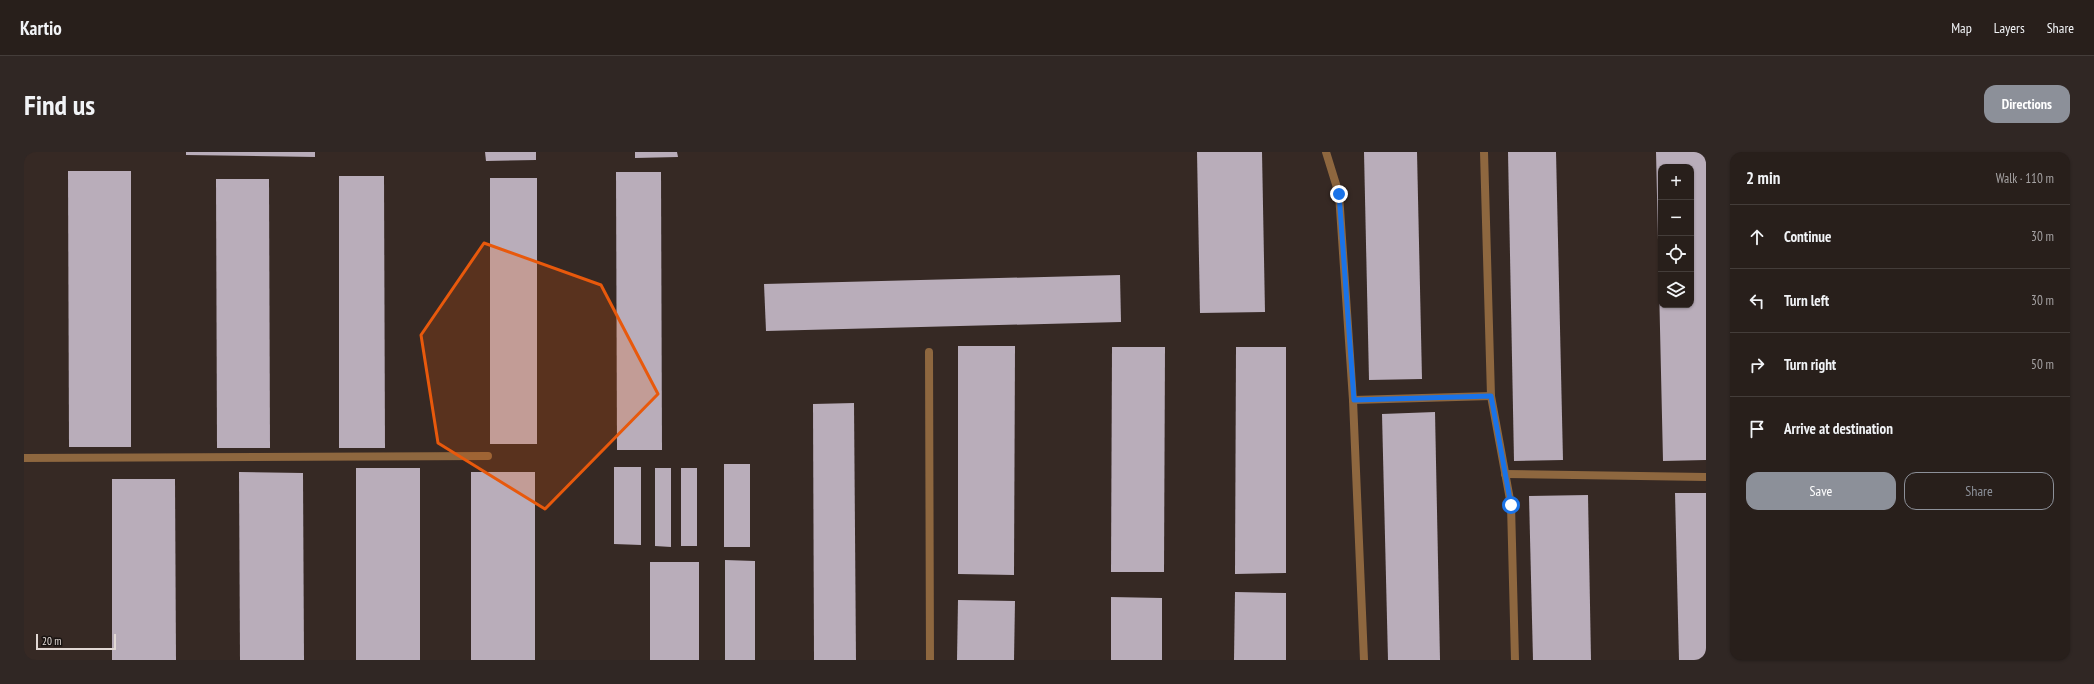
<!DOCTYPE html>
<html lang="en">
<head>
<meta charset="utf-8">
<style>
	:root { --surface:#281f1b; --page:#302724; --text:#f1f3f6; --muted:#a5a2a3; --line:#443d3a; --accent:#8c9099 }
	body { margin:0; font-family:"PT Sans Narrow",sans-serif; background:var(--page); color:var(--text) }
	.controls { position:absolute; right:12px; top:12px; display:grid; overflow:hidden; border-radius:8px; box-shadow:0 1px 3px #0004 }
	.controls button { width:36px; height:36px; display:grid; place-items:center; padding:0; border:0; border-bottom:1px solid var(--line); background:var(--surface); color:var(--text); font:20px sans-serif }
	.scale { position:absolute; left:12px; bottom:10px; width:80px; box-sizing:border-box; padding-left:4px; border:2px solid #e1d8d4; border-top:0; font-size:11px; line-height:14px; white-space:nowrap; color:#e1d8d4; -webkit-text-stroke:3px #191311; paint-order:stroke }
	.stop { position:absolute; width:12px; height:12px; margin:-9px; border:3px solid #1a73e8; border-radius:50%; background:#fff }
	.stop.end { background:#1a73e8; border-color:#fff; box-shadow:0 1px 4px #0008 }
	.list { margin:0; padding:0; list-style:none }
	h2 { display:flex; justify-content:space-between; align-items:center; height:52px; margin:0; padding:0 16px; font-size:17px }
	h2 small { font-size:13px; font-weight:400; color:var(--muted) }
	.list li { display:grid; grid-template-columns:26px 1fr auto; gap:12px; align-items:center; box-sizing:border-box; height:64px; padding:0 16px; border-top:1px solid var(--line) }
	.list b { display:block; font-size:15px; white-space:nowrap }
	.list em { font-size:13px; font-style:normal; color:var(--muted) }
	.actions { display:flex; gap:8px; padding:12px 16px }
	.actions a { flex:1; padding:9px 0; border:1px solid var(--accent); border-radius:12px; text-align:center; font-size:14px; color:var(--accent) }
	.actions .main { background:var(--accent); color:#fff }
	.icon { flex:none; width:22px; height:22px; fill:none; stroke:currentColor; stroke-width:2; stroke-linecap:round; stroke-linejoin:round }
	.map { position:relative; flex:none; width:1682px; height:508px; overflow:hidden; border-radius:12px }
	header { display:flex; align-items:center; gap:24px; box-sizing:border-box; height:56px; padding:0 20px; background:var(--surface); border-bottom:1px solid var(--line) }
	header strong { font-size:19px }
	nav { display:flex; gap:22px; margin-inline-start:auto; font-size:14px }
	.intro { display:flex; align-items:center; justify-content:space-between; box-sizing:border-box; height:96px; padding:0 24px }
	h1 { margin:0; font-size:28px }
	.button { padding:10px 18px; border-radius:12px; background:var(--accent); color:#fff; font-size:14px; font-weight:700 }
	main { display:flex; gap:24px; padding:0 24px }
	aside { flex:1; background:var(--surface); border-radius:12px; box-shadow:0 1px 3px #0004 }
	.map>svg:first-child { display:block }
	.building { fill:#b9adba; fill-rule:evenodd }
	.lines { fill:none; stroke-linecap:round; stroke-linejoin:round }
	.lane { stroke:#8e673f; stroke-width:8 }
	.route { stroke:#1a73e8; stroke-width:5 }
	.marked { fill:#e8590c; fill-opacity:0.2; stroke:#e8590c; stroke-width:3; stroke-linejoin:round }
</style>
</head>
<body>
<header>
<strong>Kartio</strong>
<nav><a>Map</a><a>Layers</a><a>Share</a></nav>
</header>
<div class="intro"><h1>Find us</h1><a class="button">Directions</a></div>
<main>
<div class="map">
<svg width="1682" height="508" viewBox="0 0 1682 508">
	<rect width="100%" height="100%" fill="#362924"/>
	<g class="building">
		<polygon points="162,0 291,0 291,5 162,3"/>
		<polygon points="461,0 512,0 512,8 462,9"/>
		<polygon points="611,0 653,0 654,5 611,6"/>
		<polygon points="1173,0 1238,0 1241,160 1176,161"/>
		<polygon points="1340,0 1393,0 1398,227 1345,228"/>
		<polygon points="1484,0 1532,0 1539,308 1490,309"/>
		<path d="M1632,0H1682V308L1639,309ZM1637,15H1667V153H1637Z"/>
		<polygon points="44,19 107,19 107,295 45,295"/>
		<polygon points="592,20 637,20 638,298 593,298"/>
		<polygon points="315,24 360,24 361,296 315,296"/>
		<rect x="466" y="26" width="47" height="266"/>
		<polygon points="192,27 245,27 246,296 193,296"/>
		<polygon points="1096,123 1097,170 742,179 740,132"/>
		<polygon points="934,194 991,194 990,423 934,422"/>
		<polygon points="1088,195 1141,195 1140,420 1087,420"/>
		<polygon points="1212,195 1262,195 1262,421 1211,422"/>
		<polygon points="830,251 832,508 790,508 789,252"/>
		<polygon points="1411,260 1416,508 1364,508 1358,262"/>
		<rect x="700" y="312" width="26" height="83"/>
		<polygon points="590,315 617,315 617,393 590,392"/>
		<rect x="332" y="316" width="64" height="192"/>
		<polygon points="631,316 647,316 647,395 631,394"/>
		<rect x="657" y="316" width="16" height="78"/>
		<polygon points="215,320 279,321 280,508 216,508"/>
		<rect x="447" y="320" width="64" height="188"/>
		<polygon points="88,327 151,327 152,508 88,508"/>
		<polygon points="1651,341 1682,341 1682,508 1655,508"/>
		<polygon points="1564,343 1567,508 1509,508 1505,344"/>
		<polygon points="701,408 731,409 731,508 701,508"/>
		<rect x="626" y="410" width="49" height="98"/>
		<polygon points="1211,440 1262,441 1262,508 1210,508"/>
		<polygon points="1087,445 1138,446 1138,508 1087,508"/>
		<polygon points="934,448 991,449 990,508 933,508"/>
	</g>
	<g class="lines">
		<g class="lane">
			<polyline points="1302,0 1315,42 1329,248 1340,508"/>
			<polyline points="1460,0 1467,244 1487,353 1491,508"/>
			<polyline points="905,200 906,508"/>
			<polyline points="1329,248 1467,244"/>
			<polyline points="0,306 464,304"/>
			<polyline points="1481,322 1682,325"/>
		</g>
	</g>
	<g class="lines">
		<polyline class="route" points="1315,42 1330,248 1467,244 1487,353"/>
	</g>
	<path class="marked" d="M460,91L577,133L634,242L521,357L414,291L397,183Z"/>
</svg>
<div class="controls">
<button>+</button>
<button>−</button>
<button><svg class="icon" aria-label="locate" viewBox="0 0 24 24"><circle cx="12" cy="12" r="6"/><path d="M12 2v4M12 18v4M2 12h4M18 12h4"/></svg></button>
<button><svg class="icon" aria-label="layers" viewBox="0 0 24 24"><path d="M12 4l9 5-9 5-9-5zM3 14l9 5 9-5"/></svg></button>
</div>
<div class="scale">20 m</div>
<div class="stop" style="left:1487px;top:353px"></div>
<div class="stop end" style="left:1315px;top:42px"></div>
</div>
<aside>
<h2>2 min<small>Walk · 110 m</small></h2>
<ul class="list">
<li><svg class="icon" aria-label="ahead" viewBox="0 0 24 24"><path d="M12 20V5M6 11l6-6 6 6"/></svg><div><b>Continue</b></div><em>30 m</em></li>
<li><svg class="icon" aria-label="left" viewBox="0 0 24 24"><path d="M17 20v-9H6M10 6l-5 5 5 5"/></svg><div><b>Turn left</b></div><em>30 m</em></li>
<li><svg class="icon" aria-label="right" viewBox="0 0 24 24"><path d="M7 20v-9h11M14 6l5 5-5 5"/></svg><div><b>Turn right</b></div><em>50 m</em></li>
<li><svg class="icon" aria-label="arrive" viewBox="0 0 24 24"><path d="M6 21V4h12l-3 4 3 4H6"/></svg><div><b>Arrive at destination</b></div></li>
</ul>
<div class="actions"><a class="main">Save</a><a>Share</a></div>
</aside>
</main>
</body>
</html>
